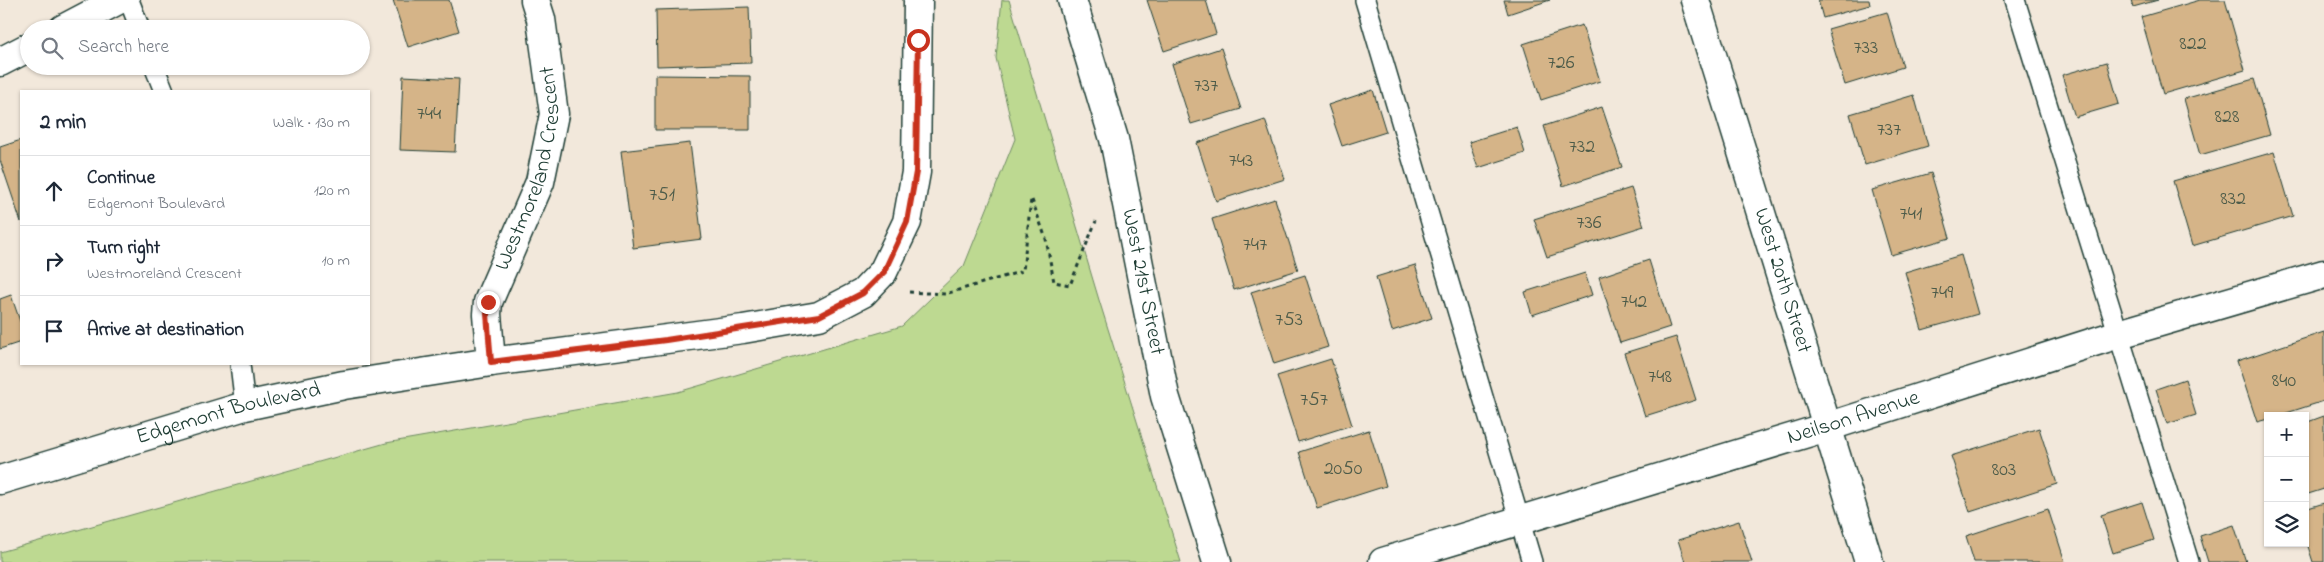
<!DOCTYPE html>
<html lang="en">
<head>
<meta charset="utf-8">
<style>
	:root { --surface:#fff; --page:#f2f2f3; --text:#1f2937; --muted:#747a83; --line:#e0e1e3 }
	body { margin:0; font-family:"Indie Flower",sans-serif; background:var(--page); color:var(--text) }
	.controls { position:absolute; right:15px; bottom:15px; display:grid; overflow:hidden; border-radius:0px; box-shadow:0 1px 4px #0004 }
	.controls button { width:45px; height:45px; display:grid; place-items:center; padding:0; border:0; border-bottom:1px solid var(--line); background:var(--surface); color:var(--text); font:25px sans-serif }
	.stop { position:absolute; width:15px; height:15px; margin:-11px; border:4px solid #c8321e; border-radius:50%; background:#fff }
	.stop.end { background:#c8321e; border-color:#fff; box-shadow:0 1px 5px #0008 }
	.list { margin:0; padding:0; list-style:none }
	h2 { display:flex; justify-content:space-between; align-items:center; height:65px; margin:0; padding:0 20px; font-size:21px }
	h2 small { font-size:16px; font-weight:400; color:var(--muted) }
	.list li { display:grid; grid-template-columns:32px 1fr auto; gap:15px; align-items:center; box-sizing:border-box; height:70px; padding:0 20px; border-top:1px solid var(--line) }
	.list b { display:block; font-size:19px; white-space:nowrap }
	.list p { margin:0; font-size:16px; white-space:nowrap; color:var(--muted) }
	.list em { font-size:16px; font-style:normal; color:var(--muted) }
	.icon { flex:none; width:28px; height:28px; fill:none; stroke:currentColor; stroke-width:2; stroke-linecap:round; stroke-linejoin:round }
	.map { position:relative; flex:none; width:2324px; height:562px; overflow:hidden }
	.search { position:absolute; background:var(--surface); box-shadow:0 1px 4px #0004; left:20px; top:20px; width:350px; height:55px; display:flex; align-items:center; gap:12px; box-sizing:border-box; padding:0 18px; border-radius:28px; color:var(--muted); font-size:19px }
	.panel { position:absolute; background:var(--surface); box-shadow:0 1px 4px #0004; left:20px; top:90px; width:350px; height:275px; border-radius:0px }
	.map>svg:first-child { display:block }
	.green { fill:#bdd991; stroke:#6e8b62 }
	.building { fill:#d5b488; stroke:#1f3d34 }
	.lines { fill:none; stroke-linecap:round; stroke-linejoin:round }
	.lane-casing { stroke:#1f3d34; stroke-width:22 }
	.street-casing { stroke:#1f3d34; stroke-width:31 }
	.secondary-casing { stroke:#1f3d34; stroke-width:31 }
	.path { stroke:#1f3d34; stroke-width:3; stroke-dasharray:4 4; stroke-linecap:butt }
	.lane { stroke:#fff; stroke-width:19 }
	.street { stroke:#fff; stroke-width:28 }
	.secondary { stroke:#fff; stroke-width:28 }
	.route { stroke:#c8321e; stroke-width:6 }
	.labels { text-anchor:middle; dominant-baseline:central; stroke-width:4.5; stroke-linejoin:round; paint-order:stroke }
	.number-label { font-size:20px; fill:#4c5b49 }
	.street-label { font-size:22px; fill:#1f3d34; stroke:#fff }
</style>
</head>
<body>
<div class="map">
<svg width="2324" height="562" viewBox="0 0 2324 562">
	<rect width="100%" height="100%" fill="#f2e8db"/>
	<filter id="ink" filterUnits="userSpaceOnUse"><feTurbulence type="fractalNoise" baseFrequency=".02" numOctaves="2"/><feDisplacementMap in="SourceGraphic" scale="10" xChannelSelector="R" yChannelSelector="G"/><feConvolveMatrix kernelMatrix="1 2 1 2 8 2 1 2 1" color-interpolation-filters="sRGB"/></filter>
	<g filter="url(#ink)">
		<polygon class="green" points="1002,0 1009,0 1099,300 1181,562 0,562 0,552 386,443 678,392 902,326 964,266 1015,139 996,58"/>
		<g class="building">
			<polygon points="393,0 449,0 459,31 408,47"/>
			<polygon points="1147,0 1206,0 1216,34 1164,51"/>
			<polygon points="1504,0 1550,0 1508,14"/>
			<polygon points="1818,0 1869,0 1870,5 1823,18"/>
			<polygon points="2131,0 2158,0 2133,7"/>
			<polygon points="2200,0 2225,0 2245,70 2163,94 2141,17"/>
			<polygon points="749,7 751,63 657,66 656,10"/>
			<polygon points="1887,12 1903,67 1845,85 1828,29"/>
			<polygon points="1582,25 1600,81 1541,100 1523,44"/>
			<polygon points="1221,48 1241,109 1191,124 1172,64"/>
			<polygon points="2107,62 2119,104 2075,117 2062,75"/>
			<polygon points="655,75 750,76 750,130 655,130"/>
			<polygon points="403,76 459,79 455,152 400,150"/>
			<polygon points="2254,79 2270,135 2200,155 2184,99"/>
			<polygon points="1373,90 1386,132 1342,146 1328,105"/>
			<polygon points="1914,95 1928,146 1865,165 1850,114"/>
			<polygon points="1602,107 1622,167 1563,186 1544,126"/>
			<polygon points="1265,120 1285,179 1216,201 1197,143"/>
			<polygon points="1517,127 1525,153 1478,168 1469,142"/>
			<polygon points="21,140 21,222 0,160 0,147"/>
			<polygon points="690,143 702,239 633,248 621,151"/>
			<polygon points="2274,152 2293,216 2192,246 2173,181"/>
			<polygon points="1931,173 1950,238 1891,255 1872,190"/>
			<polygon points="1631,188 1644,226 1547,257 1534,219"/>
			<polygon points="1275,199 1298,270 1234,290 1212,219"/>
			<polygon points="1961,255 1978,314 1922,330 1905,272"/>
			<polygon points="1649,260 1670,327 1620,343 1599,277"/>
			<polygon points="1415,265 1432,318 1392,331 1376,277"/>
			<polygon points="1585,273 1592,295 1532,315 1525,292"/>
			<polygon points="1305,275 1328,347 1274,364 1251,292"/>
			<polygon points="11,295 21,324 21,342 0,349 0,299"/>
			<polygon points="2324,332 2324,401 2277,416 2268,416 2268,419 2257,422 2237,361"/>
			<polygon points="1676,337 1696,400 1645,416 1624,353"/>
			<polygon points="1331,359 1352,425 1298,442 1277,376"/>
			<polygon points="2185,379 2196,415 2167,424 2156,389"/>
			<polygon points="2324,416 2324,489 2305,495 2305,423"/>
			<polygon points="2039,428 2057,484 1970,512 1951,456"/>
			<polygon points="1369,430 1386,486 1317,508 1299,452"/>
			<polygon points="2142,502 2154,540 2113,553 2101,515"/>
			<polygon points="2324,503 2324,562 2313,562 2305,537 2305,509"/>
			<polygon points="2048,509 2065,562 1974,562 1966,536"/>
			<polygon points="1739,521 1752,562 1685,562 1678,540"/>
			<polygon points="2234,525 2246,562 2208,562 2200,536"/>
		</g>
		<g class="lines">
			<g class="lane-casing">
				<g id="lane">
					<polyline points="129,0 140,29"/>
					<polyline points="1365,0 1532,562"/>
					<polyline points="2015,0 2189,562"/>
					<polyline points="154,66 164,91"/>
					<polyline points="240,364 245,406"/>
				</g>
			</g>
			<g class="street-casing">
				<g id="street">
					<path id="s1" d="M1072,0L1114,139L1165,396L1217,562"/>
					<path id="s2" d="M1695,0L1869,562"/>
					<polyline points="63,29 118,0"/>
					<polyline points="0,62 29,47"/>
					<path id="s3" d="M491,362L487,314L488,302L540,182L554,114L541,19L535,0"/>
					<path id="s4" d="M1383,562L1827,427L2119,334L2324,274"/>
				</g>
			</g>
			<g class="secondary-casing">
				<g id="secondary">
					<path id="s5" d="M0,480L245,406L344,385L491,362L743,329L819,316L863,293L883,272L907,222L916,172L918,0"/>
				</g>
			</g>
			<g class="path">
				<polyline points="1032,200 1046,239 1054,282 1070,285 1096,221"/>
				<polyline points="909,292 945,294 1023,271 1031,199"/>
			</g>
			<use href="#lane" class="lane"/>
			<use href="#street" class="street"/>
			<use href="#secondary" class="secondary"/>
		</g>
	</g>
	<g class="lines" filter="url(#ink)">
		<polyline class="route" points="488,302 487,314 491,362 666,340 819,316 863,293 884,272 907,222 916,172 918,40"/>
	</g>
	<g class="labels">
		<g class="number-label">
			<text x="2193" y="44">822</text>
			<text x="1866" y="48">733</text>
			<text x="1561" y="63">726</text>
			<text x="1206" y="86">737</text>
			<text x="429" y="114">744</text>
			<text x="2227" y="117">828</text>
			<text x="1889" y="130">737</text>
			<text x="1582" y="147">732</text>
			<text x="1241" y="161">743</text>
			<text x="662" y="195">751</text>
			<text x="2233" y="199">832</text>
			<text x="1911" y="214">741</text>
			<text x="1589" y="223">736</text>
			<text x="1255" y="245">747</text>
			<text x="1942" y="293">749</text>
			<text x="1634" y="302">742</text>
			<text x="1289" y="320">753</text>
			<text x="1660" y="377">748</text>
			<text x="2284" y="381">840</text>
			<text x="1314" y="400">757</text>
			<text x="1343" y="469">2050</text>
			<text x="2004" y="470">803</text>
		</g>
		<g class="street-label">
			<text stroke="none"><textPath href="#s3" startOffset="202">Westmoreland Crescent</textPath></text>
			<text stroke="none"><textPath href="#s2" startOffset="294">West 20th Street</textPath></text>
			<text stroke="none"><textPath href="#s1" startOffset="291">West 21st Street</textPath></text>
			<text stroke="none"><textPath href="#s5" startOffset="238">Edgemont Boulevard</textPath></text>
			<text stroke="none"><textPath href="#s4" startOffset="492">Neilson Avenue</textPath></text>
		</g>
	</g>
</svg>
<div class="controls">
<button>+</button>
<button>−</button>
<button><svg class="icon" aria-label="layers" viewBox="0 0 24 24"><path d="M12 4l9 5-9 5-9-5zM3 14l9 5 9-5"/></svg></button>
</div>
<div class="stop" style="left:918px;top:40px"></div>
<div class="stop end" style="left:488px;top:302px"></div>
<div class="search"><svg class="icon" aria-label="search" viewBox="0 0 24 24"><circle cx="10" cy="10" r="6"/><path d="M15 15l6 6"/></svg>Search here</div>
<section class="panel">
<h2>2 min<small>Walk · 130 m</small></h2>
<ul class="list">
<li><svg class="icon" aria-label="ahead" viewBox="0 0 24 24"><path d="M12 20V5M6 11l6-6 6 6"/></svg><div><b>Continue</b><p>Edgemont Boulevard</p></div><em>120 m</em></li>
<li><svg class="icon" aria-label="right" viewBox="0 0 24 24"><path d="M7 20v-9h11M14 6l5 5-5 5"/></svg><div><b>Turn right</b><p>Westmoreland Crescent</p></div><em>10 m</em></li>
<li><svg class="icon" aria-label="arrive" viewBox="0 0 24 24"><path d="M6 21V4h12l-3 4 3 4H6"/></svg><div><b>Arrive at destination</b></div></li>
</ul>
</section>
</div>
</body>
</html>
